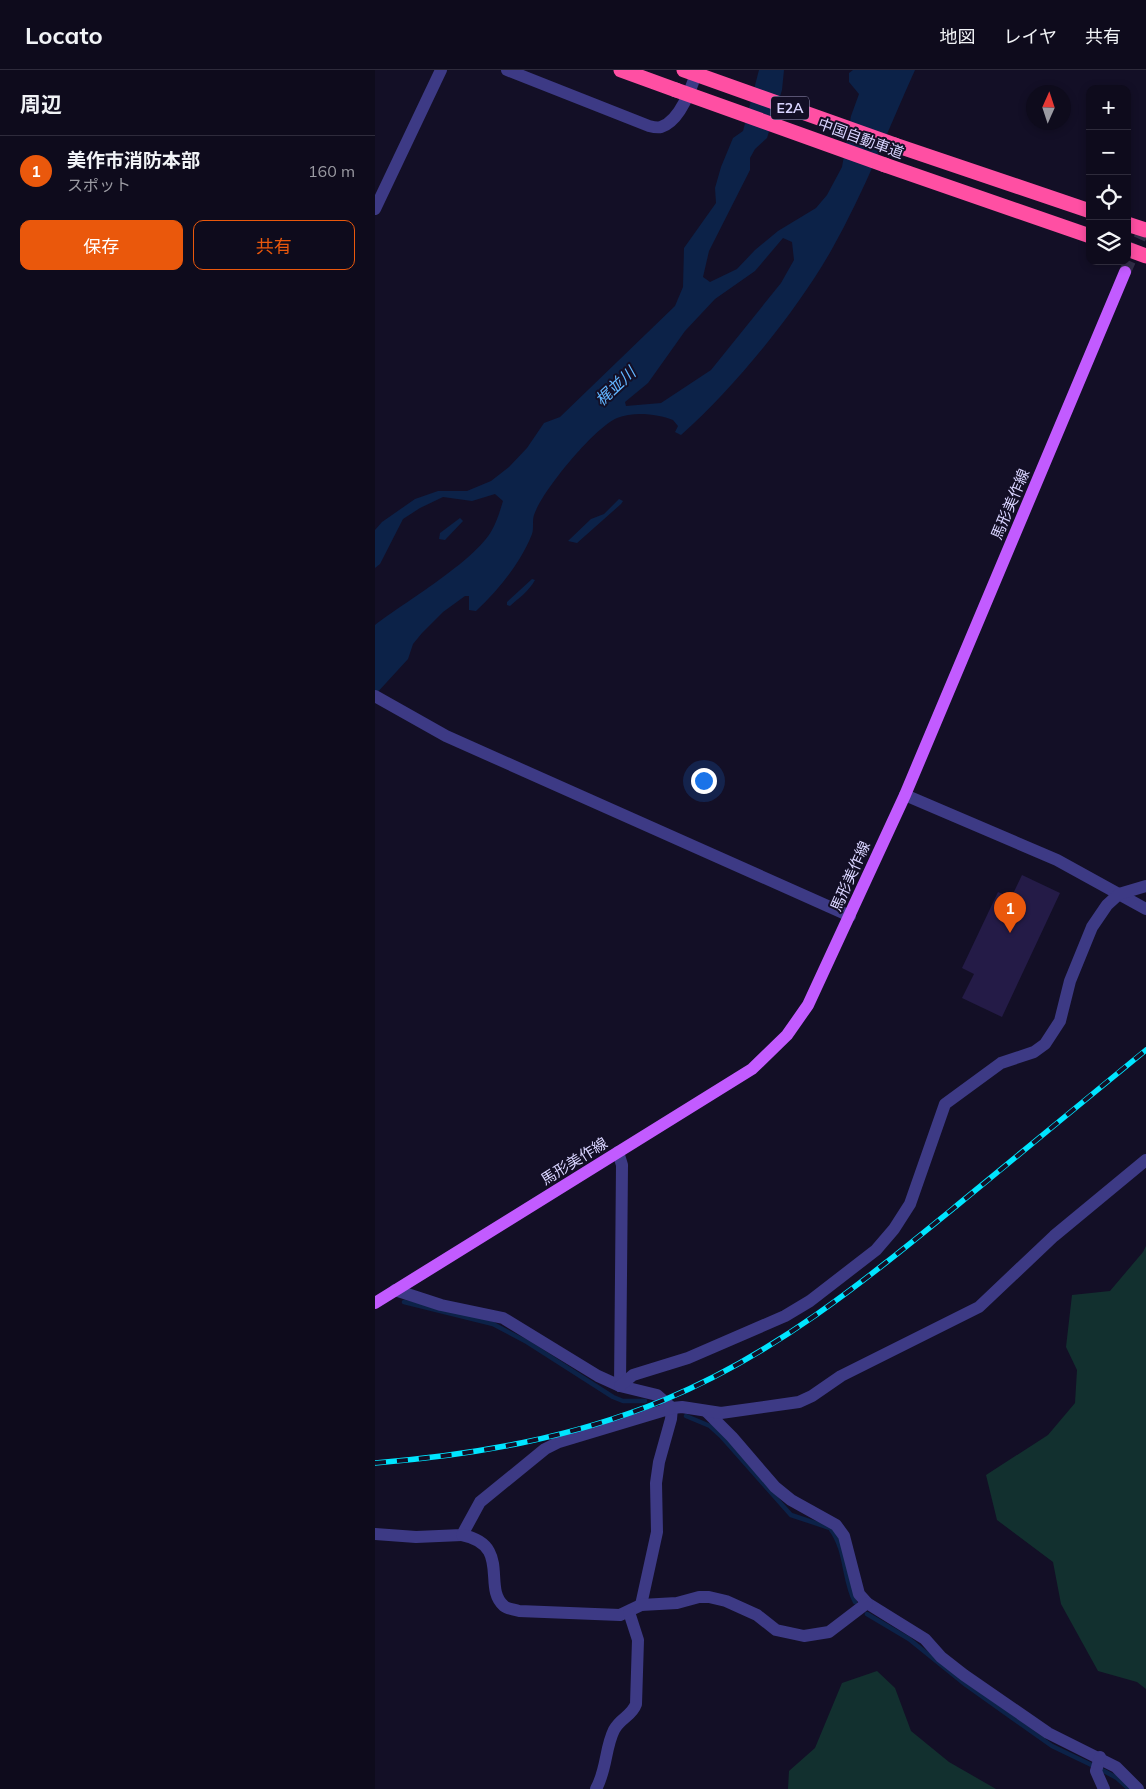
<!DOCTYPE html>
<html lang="ja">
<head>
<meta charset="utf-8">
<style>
	:root { --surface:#0e0b1c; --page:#1c1929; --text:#f1f3f6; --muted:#9b9ba3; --line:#2e2b3b; --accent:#ea580c }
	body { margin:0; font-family:Mulish,"Noto Sans JP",sans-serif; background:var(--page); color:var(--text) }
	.controls { position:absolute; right:15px; top:15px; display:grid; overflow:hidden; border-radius:10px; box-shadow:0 2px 8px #0003 }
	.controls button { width:45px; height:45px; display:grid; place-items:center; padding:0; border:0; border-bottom:1px solid var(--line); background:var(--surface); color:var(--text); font:25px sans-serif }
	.compass { position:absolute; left:651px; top:15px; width:45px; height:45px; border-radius:50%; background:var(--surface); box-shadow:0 2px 8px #0003; rotate:3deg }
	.you { position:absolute; left:328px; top:710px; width:18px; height:18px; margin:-12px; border:4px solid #fff; border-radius:50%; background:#1a73e8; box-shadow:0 0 0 8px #1a73e833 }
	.badge { display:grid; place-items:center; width:32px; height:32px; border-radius:50%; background:var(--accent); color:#fff; font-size:16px; font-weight:700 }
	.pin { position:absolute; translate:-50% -41px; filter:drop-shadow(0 1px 2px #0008) }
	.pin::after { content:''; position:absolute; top:26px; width:18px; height:15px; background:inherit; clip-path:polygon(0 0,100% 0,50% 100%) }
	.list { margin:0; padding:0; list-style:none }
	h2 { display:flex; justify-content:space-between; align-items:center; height:65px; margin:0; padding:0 20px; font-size:21px }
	h2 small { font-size:16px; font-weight:400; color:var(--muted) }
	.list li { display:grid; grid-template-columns:32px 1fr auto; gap:15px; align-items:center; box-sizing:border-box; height:70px; padding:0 20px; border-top:1px solid var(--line) }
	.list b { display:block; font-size:19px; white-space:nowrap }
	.list p { margin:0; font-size:16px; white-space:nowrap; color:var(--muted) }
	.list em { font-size:16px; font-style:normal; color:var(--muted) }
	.actions { display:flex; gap:10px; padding:15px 20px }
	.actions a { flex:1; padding:11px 0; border:1px solid var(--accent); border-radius:10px; text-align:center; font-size:18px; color:var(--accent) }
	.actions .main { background:var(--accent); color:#fff }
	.icon { flex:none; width:28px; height:28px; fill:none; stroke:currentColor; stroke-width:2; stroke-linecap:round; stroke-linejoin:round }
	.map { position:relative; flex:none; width:771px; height:1719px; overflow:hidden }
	header { display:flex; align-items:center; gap:30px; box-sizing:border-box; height:70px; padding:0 25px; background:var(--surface); border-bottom:1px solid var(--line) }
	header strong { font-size:24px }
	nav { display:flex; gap:28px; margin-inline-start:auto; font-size:18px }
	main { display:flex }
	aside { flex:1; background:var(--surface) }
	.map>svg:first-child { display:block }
	.green { fill:#12302f }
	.water { fill:#0c2248; fill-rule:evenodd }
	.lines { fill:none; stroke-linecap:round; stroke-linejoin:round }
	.stream { stroke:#0c2248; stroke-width:4.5 }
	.building { fill:#241b47 }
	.major-tunnel { stroke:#312d47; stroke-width:12; stroke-dasharray:12 6; stroke-linecap:butt }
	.minor { stroke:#3d3a85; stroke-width:12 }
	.major { stroke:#c25bff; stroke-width:12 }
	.highway { stroke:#ff4fa3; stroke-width:15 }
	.rail-casing { stroke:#00e5ff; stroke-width:5.5 }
	.rail { stroke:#130f26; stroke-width:4; stroke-dasharray:11; stroke-linecap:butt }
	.highway-bridge { stroke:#ff4fa3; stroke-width:15 }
	.labels { text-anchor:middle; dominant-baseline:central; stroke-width:4; stroke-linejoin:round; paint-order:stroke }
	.shield { fill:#130f26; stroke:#9e99be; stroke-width:1 }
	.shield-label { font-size:14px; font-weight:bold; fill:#d9d4ff }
	.street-label { font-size:15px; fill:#d9d4ff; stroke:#130f26 }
	.water-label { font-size:16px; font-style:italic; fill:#62b6ff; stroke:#130f26 }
</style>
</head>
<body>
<header>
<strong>Locato</strong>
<nav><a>地図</a><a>レイヤ</a><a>共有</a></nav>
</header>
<main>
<aside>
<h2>周辺<small></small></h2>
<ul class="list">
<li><span class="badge">1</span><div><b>美作市消防本部</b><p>スポット</p></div><em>160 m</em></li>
</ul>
<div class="actions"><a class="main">保存</a><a>共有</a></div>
</aside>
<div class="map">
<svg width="771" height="1719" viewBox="0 0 771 1719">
	<rect width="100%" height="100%" fill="#130f26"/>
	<g class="green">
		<polygon points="771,1176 771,1619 762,1612 723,1601 686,1534 678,1492 622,1450 611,1405 673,1365 700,1333 702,1300 691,1277 697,1225 735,1221 768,1182"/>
		<polygon points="502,1601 520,1618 536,1661 574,1692 621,1719 413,1719 414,1701 440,1678 467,1613"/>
	</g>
	<g class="water">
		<path d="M384,0H409L407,20L392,68L380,79L375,88V100L334,181L328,207L335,212L362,199L380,180L403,161L441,138L452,125L467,97L476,46L484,24L474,12V3L478,0H540C513,60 489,122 457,179C422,241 359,318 306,365L300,362L303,356L298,350C283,344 259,341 242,348C219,358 167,421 159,445C157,451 159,458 157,464C154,472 149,481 145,488C133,508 118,525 101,541L94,540V526H90L68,542L47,563L38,574L33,589L0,625V555C30,532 100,491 117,460C122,451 125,441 128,431L120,424L97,431L68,427L45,438L28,449L5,494L0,498V460L7,452L40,429L63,421H92L116,411L134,397L152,378L169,353L185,347L300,236L308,217L309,178L341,133L340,118L346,97L358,68L368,61ZM408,168L417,172L419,190L406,213L336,300L286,333L251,336L250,332L273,313L310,261L340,229L380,201Z"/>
		<polygon points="244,429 248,431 246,434 202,473 193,471 216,449 229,444"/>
		<polygon points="85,448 88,451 70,470 64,469 65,463"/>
		<path d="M157,509L160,510C154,521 144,528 135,536L132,535V532Z"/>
	</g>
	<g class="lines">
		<g class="stream">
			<polyline points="29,1232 118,1254 152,1272 238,1327 248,1331 270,1331"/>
			<path d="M311,1346L335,1356L346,1366L416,1445L455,1458C472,1480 468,1509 480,1532"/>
			<polyline points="492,1544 534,1569 591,1615 677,1676 729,1701 742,1708 754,1719"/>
		</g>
	</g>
	<polygon class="building" points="647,805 685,823 627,947 587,928 599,904 587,898 623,822 636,828"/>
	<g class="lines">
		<polyline class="major-tunnel" points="750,202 771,154"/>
		<g class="minor">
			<path d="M132,0L274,56C278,57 283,58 286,57C305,51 317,17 322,0"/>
			<polyline points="0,139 66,0"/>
			<polyline points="0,626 71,666 475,846"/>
			<polyline points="530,725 682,790 771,839"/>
			<polyline points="243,1082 247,1095 245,1316"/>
			<polyline points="20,1220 66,1235 128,1248 223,1306 245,1316 282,1325 297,1338 296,1349 284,1392 281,1413 282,1462 266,1535"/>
			<polyline points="245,1316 258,1305 313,1288 410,1246 435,1231 501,1180 519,1159 535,1134 570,1034 626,993 659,982 670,974 685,951 695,911 717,857 732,835 744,824 771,816"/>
			<polyline points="332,1342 357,1367 400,1417 416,1430 461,1455 469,1466 484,1524 492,1533 550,1569 566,1587 589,1605 673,1663 741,1697 763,1719"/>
			<polyline points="0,1464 41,1467 87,1465 105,1432 170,1379 184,1372 297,1338 307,1337 346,1343 424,1332 437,1326 466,1306 604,1237 679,1166 771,1090"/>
			<path d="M87,1465C137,1475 107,1518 129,1536C132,1539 139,1539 144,1541L245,1545L266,1535L302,1533L324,1527H334L351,1531L382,1545L401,1560L429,1566L454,1562L492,1533"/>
			<polyline points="725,1687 721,1701 729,1719"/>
			<path d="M221,1719C232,1699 230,1678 239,1660C245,1648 257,1646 261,1634L263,1570L254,1542"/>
		</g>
		<polyline class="major" points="0,1233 377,999 412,965 433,935 530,725 750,202"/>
		<g class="highway">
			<polyline points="246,0 301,20"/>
			<polyline points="520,75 715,141"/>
			<polyline points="510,95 715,166"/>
			<polyline points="752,154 771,160"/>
			<polyline points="752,179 771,186"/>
		</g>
		<g class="rail-casing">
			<path id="rail" d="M0,1393C99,1385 197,1368 289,1330C400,1284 488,1212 580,1137C644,1085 707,1032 771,980"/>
		</g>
		<use href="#rail" class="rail"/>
		<g class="highway-bridge">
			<polyline points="309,0 520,75"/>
			<polyline points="301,20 510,95"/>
		</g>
	</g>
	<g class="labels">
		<rect class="shield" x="396" y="26.5" width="38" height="23" rx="4"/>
		<g class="shield-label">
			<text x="415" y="38">E2A</text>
		</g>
		<g class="street-label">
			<text transform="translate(486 68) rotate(20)">中国自動車道</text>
			<text transform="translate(635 434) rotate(-67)">馬形美作線</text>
			<text transform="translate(475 806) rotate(-66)">馬形美作線</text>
			<text transform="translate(199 1091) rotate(-32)">馬形美作線</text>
		</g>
		<g class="water-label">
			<text transform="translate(240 316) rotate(-43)">梶並川</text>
		</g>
	</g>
</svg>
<div class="controls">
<button>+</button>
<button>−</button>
<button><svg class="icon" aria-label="locate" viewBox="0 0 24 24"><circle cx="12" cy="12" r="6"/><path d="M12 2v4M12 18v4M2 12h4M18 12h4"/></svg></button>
<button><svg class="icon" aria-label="layers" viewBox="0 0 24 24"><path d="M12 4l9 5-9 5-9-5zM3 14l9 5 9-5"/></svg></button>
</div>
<svg class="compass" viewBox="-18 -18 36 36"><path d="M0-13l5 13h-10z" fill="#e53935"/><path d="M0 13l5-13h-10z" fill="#9b9ba3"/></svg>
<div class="you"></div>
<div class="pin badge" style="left:635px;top:863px">1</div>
</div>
</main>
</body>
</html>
